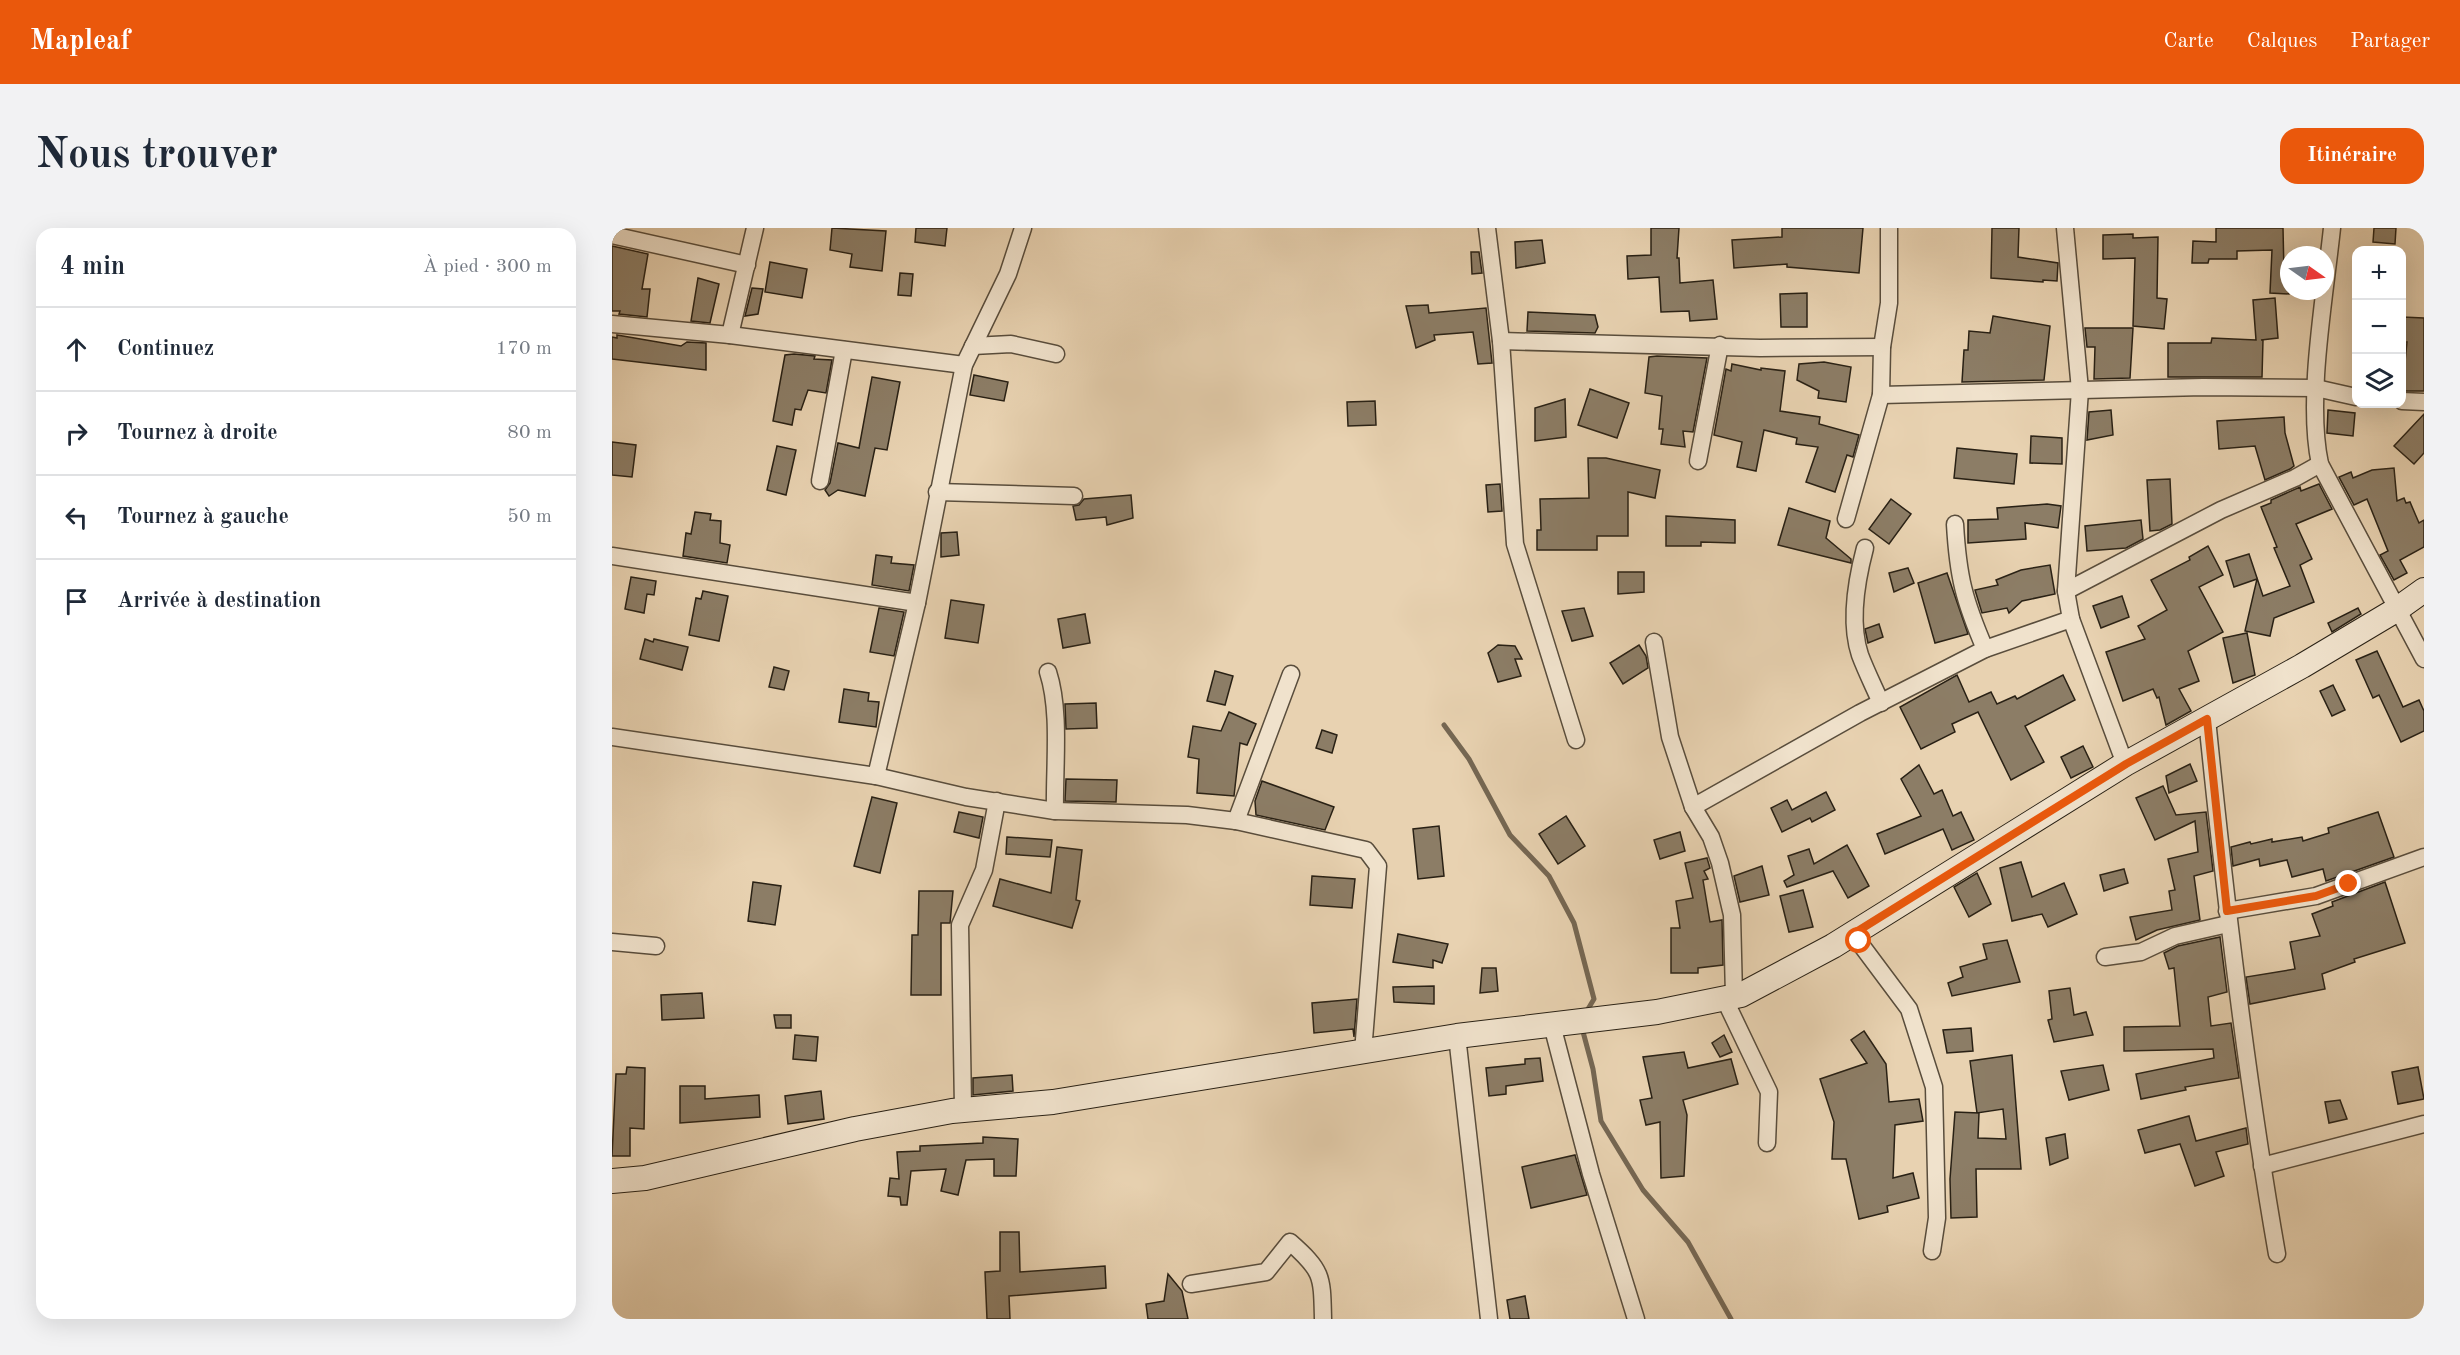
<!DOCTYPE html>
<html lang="fr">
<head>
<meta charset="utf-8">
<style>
	:root { --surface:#fff; --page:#f2f2f3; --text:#1f2937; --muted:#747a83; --line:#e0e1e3; --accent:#ea580c }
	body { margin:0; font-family:"Old Standard TT",serif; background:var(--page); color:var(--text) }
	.controls { position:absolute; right:18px; top:18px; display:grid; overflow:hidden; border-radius:12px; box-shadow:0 6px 24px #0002 }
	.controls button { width:54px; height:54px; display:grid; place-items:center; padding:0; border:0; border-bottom:2px solid var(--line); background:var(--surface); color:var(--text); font:30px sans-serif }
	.compass { position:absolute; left:1668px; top:18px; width:54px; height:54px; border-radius:50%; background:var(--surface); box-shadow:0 6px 24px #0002; rotate:104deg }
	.stop { position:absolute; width:18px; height:18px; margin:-14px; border:4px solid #ea580c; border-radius:50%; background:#fff }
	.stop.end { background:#ea580c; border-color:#fff; box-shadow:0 2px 6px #0008 }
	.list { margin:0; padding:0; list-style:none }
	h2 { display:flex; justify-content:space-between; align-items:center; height:78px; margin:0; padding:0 24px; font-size:26px }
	h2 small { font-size:20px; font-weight:400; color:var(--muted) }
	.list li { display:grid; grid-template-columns:39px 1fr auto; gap:18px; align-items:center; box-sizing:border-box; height:84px; padding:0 24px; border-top:2px solid var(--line) }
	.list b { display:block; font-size:22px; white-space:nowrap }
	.list em { font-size:20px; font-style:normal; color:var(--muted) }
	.icon { flex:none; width:33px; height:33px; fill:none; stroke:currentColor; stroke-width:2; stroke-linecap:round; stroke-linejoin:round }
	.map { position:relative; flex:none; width:1812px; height:1091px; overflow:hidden; border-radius:18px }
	header { display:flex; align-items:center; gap:36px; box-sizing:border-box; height:84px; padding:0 30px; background:var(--accent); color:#fff }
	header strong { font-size:28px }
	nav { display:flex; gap:33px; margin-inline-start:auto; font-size:21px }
	.intro { display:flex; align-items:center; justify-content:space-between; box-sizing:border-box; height:144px; padding:0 36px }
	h1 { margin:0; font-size:42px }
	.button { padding:15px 27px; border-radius:18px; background:var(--accent); color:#fff; font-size:21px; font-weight:700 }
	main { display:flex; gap:36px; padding:0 36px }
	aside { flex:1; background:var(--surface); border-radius:18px; box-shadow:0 6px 24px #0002 }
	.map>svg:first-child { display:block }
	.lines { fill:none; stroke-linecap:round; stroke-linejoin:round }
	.stream { stroke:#756753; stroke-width:5 }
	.building { fill:#8c7d66; stroke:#292115; stroke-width:1.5 }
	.street-casing { stroke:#594d3c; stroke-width:19 }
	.secondary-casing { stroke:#292115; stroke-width:26 }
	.street { stroke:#f0e2cc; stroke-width:16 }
	.secondary { stroke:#f0e2cc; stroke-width:24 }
	.route { stroke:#ea580c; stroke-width:8 }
</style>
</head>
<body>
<header>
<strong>Mapleaf</strong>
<nav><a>Carte</a><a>Calques</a><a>Partager</a></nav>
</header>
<div class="intro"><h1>Nous trouver</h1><a class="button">Itinéraire</a></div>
<main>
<aside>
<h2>4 min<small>À pied · 300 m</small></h2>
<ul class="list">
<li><svg class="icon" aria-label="ahead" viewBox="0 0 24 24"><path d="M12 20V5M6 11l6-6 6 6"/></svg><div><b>Continuez</b></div><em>170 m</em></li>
<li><svg class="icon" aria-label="right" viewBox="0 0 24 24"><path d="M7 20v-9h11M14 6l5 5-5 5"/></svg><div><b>Tournez à droite</b></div><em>80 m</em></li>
<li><svg class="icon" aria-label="left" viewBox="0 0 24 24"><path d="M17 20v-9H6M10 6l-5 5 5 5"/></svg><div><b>Tournez à gauche</b></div><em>50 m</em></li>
<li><svg class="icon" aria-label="arrive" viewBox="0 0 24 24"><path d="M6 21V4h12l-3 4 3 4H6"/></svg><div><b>Arrivée à destination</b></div></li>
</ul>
</aside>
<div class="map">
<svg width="1812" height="1091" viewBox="0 0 1812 1091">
	<rect width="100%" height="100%" fill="#e8d2b1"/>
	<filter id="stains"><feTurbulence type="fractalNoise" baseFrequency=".00333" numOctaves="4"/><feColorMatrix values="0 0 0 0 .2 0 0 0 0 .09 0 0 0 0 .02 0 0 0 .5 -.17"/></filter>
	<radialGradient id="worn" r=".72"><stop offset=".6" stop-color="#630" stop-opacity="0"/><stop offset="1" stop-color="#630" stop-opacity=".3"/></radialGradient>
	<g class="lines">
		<g class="stream">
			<polyline points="832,497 857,531 898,607 937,648 962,695 982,771 973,786"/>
			<polyline points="970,800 981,841 989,893 1031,962 1076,1014 1119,1091"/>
		</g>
	</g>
	<g class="building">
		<polygon points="220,0 274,3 270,43 238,39 240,26 218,22"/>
		<polygon points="304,0 335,0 333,18 303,14"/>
		<polygon points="1039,0 1067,0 1065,30 1067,30 1068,55 1101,52 1105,91 1078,93 1077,83 1049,84 1047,49 1016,51 1015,28 1039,27"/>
		<polygon points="1170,0 1251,0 1247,45 1175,39 1175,36 1122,40 1120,12 1170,9"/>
		<polygon points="1380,0 1407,0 1406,29 1446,35 1445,53 1431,52 1431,54 1379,50"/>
		<polygon points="1604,0 1671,0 1672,45 1677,45 1677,66 1658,65 1660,22 1625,23 1625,31 1597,31 1596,35 1580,35 1581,13 1604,14"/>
		<polygon points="1762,0 1784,0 1783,16 1761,14"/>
		<polygon points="1521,6 1521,10 1546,9 1545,70 1555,71 1552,101 1521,98 1523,30 1491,31 1491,7"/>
		<polygon points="930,12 933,35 904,40 903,14"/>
		<polygon points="0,18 36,26 30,61 38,61 35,89 7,86 8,83 0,83"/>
		<polygon points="859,24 867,24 870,45 860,46"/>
		<polygon points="158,34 195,41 190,70 153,64"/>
		<polygon points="288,45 301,46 299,68 286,67"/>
		<polygon points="86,50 107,56 98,95 79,93"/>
		<polygon points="140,60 151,61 146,86 133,88"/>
		<polygon points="1195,65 1195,99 1169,99 1168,66"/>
		<polygon points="1663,70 1666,110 1649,112 1651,112 1650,149 1556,149 1556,115 1599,115 1600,110 1644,112 1641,72"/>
		<polygon points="816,77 817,85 874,80 880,135 866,136 861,104 822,107 823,112 804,120 794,78"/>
		<polygon points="916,84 983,87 986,99 983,105 915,103"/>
		<polygon points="1381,88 1438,98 1432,152 1350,154 1352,122 1356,122 1357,103 1378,105"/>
		<polygon points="1790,89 1812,90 1812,163 1790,163 1795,114 1790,114"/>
		<polygon points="1473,100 1521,100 1518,150 1482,151 1483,119 1475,119"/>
		<polygon points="5,107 69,118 75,114 94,115 94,142 0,131 0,109 5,110"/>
		<polygon points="182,126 203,128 202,131 220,132 214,165 196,162 189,182 183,181 180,197 161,193 173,127"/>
		<polygon points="1045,128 1095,130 1081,204 1071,203 1073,219 1049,216 1051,201 1047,201 1050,168 1033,165 1037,129"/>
		<polygon points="1212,134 1239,139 1234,174 1206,170 1207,163 1185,152 1187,136"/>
		<polygon points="1120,136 1149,142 1149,140 1173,143 1168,183 1208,189 1207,196 1247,207 1241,229 1235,227 1223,264 1194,254 1206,219 1184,216 1185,210 1152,202 1144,243 1125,239 1130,214 1102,207 1114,141 1119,143"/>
		<polygon points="362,147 396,154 392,173 358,167"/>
		<polygon points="260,149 288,154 275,222 263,220 253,268 226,262 217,268 213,262 218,255 226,215 247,220"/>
		<polygon points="978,161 1017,175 1005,210 966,197"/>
		<polygon points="953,171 954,209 923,213 923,180"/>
		<polygon points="763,173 764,197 736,198 735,174"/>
		<polygon points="1499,182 1501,207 1475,212 1477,184"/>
		<polygon points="1716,182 1743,185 1741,208 1715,205"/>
		<polygon points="1812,186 1812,225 1802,236 1782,218"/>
		<polygon points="1672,189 1673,205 1682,238 1678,241 1653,252 1643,218 1607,221 1605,193"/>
		<polygon points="1419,208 1450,210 1450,236 1418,235"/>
		<polygon points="0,214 24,217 20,249 0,247"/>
		<polygon points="165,218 184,222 174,267 155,262"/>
		<polygon points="1345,220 1405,226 1402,256 1342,250"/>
		<polygon points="976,230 994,230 1048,242 1043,270 1016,264 1016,308 985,308 985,322 925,322 925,302 929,302 928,271 977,270"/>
		<polygon points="1782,240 1785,273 1792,270 1794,275 1798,274 1807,295 1812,292 1812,319 1788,332 1795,345 1782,352 1768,327 1776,323 1755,271 1742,277 1727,249 1739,244 1741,250 1760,242"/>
		<polygon points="1558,251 1560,296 1548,302 1538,303 1535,252"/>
		<polygon points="888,256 890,283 876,284 874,257"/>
		<polygon points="1707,256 1720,281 1684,296 1700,331 1688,337 1702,374 1662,390 1658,408 1633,403 1645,351 1622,359 1614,333 1637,326 1651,368 1678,358 1662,320 1665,319 1649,279 1659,275 1659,272 1688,259 1689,263"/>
		<polygon points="519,267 521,290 495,297 494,289 464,292 461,278 467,277 472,271"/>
		<polygon points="1279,271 1299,286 1277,316 1257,301"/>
		<polygon points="1435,276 1449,278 1446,300 1413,295 1414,311 1356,315 1356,292 1386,291 1385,280"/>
		<polygon points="1177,280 1218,293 1214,310 1239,331 1239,335 1166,317"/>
		<polygon points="83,284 99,286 98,292 109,293 108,315 118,317 115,335 71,328 74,305 79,306"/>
		<polygon points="1054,288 1123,292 1123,315 1089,314 1089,318 1054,318"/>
		<polygon points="1529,292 1531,311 1514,320 1475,323 1473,298"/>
		<polygon points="345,304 347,327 329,329 329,305"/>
		<polygon points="1596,318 1611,347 1587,359 1611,404 1576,423 1587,453 1567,461 1579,483 1554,497 1547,469 1545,470 1541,461 1511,473 1494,424 1533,411 1526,398 1555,382 1539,352 1578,332 1577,329"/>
		<polygon points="264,327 280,329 279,335 302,337 297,363 260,357"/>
		<polygon points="1438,337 1443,366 1410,373 1397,385 1395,380 1370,385 1363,362 1386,357 1384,352 1409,342"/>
		<polygon points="1296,340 1302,355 1282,364 1277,345"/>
		<polygon points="1006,344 1032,344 1032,364 1006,366"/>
		<polygon points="1335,345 1356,406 1323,415 1306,355"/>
		<polygon points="19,349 44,353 42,367 35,366 32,385 13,381"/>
		<polygon points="91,363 116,368 107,413 77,407 84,370 89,371"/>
		<polygon points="1510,368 1517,389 1489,400 1481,378"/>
		<polygon points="339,372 372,377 366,415 333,410"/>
		<polygon points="267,380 292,384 282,428 258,424"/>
		<polygon points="972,380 981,408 960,413 950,383"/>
		<polygon points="1746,380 1749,386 1720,404 1716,395"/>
		<polygon points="473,386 478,415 451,420 446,391"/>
		<polygon points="1267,396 1271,409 1256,415 1253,401"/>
		<polygon points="1635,405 1643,447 1621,455 1611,410"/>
		<polygon points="33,411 41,414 42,411 76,419 70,442 28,431"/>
		<polygon points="886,417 903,418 910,431 903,431 909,448 886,454 876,425"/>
		<polygon points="1027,417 1034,428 1036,440 1011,456 998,435"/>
		<polygon points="1765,423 1791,479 1807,472 1812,483 1812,503 1789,514 1767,467 1761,470 1744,432"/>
		<polygon points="162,439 177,443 172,462 157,459"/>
		<polygon points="603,443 621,448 613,477 595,473"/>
		<polygon points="1345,447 1357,474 1379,464 1385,476 1403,468 1405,471 1451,447 1463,472 1413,498 1432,534 1399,552 1366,484 1340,496 1343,504 1309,521 1288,479"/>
		<polygon points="1721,457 1733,482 1720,488 1708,463"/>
		<polygon points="232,461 257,465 256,473 267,474 264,499 227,494"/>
		<polygon points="484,475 485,500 454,501 453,476"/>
		<polygon points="617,484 644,496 635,517 628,515 622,568 585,565 587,531 576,529 581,498 609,503"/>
		<polygon points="710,502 725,507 720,525 704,520"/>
		<polygon points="1471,518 1481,539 1459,550 1449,529"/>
		<polygon points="1578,536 1585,553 1557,565 1554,548"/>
		<polygon points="1307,537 1322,566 1330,562 1341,588 1349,584 1362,612 1340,622 1331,601 1273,626 1265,606 1309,588 1289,551"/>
		<polygon points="454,551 505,552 504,574 453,573"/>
		<polygon points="650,553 722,579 713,602 644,587 643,573"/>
		<polygon points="1551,558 1564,587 1594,584 1601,643 1582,648 1588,692 1545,702 1524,712 1518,689 1560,682 1557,663 1563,662 1556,631 1586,624 1583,593 1543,612 1524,570"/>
		<polygon points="1214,564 1223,582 1200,594 1198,590 1170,604 1159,580 1175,572 1180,582"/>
		<polygon points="260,569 285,575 268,645 242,638"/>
		<polygon points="347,584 371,589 367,610 342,604"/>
		<polygon points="1766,584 1782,629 1714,653 1711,641 1680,649 1675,632 1648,638 1647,631 1621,638 1619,619 1638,614 1639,616 1660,611 1660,614 1690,609 1691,613 1717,605 1716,600"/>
		<polygon points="954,588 973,618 946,636 927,606"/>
		<polygon points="827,598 832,648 806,651 801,601"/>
		<polygon points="1068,604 1073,623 1048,631 1042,612"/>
		<polygon points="395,609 440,612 438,629 394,626"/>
		<polygon points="1235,617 1257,658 1236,670 1221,643 1175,659 1172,653 1182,647 1176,628 1197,621 1202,636"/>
		<polygon points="445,619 470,622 464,672 468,673 460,700 381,678 388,651 439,665"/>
		<polygon points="1095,630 1098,640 1092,643 1096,651 1091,652 1098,694 1110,692 1111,737 1086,740 1086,745 1059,745 1059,700 1068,700 1064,673 1081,670 1073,635"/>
		<polygon points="1409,634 1420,669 1452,655 1465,686 1436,699 1430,686 1400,693 1388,640"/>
		<polygon points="1150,638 1157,667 1128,674 1122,648"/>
		<polygon points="1512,641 1516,655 1492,663 1488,647"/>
		<polygon points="1365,645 1379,676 1357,689 1342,659"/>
		<polygon points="700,648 743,651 740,680 698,677"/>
		<polygon points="141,654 169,658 163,697 136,693"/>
		<polygon points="1773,654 1793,715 1742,731 1743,734 1710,746 1713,761 1638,776 1634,749 1683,741 1678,714 1708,708 1700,686 1721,678 1720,674"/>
		<polygon points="1191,662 1201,699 1177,704 1168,668"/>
		<polygon points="307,663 341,663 338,695 329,695 329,767 299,767 300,707 306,707"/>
		<polygon points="786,706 836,716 830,735 821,732 821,740 781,734"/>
		<polygon points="1608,709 1615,764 1596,769 1599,798 1619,795 1627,850 1573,859 1574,862 1529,871 1524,846 1602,830 1601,821 1512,823 1512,799 1568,798 1562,740 1557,741 1552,725 1566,718"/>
		<polygon points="1395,712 1408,754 1340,768 1336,755 1351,749 1348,739 1375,731 1371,716"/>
		<polygon points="870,740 884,740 886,763 868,765"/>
		<polygon points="822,758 822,776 782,774 781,759"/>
		<polygon points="1458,760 1462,787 1474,784 1481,807 1442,814 1436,792 1440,791 1437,763"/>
		<polygon points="90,765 92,790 50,792 49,767"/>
		<polygon points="745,771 742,809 741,801 702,805 700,775"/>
		<polygon points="162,787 179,787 179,800 164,800"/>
		<polygon points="1359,800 1361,823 1335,825 1331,802"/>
		<polygon points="1252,803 1274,836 1277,874 1307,871 1311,893 1283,897 1281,950 1301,945 1307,970 1275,978 1276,984 1247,991 1234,931 1220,931 1222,894 1208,851 1255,835 1239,812"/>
		<polygon points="183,807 206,809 204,833 181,831"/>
		<polygon points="1112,807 1120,824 1108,829 1100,815"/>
		<polygon points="1072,824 1076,840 1119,831 1126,856 1071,872 1075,887 1072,948 1049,950 1048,894 1034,897 1028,872 1040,870 1031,829"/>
		<polygon points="1400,827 1409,941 1364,941 1365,989 1339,990 1338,951 1343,884 1367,885 1366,910 1394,911 1391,881 1365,885 1358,833"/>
		<polygon points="928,830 931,853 894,858 894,866 877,868 874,840 913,836 913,831"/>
		<polygon points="1491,837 1497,862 1457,872 1449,843"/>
		<polygon points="15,839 33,840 32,901 18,900 18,928 0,928 4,846 14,846"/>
		<polygon points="1806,839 1812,871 1786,876 1780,844"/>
		<polygon points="400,847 401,863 361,867 361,850"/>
		<polygon points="68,858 93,858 93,871 147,867 148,889 68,895"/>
		<polygon points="209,863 212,891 176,896 173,868"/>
		<polygon points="1728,872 1735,891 1717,895 1713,874"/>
		<polygon points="1577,888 1584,913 1634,900 1636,916 1604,924 1612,948 1583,958 1568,916 1533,925 1526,902"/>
		<polygon points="1453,906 1456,930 1438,937 1434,910"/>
		<polygon points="371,909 406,911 404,948 382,948 382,931 354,932 346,967 329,963 334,941 299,943 295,977 289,977 288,969 276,968 278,950 287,951 285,924 308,923 308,918 371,915"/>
		<polygon points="963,927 975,967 919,980 910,939"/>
		<polygon points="388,1004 407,1004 408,1044 493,1038 494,1060 397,1068 398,1091 375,1091 373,1044 388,1043"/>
		<polygon points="556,1046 570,1063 576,1091 536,1091 534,1076 552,1073"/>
		<polygon points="913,1068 917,1091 898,1091 895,1072"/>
	</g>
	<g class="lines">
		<g class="street-casing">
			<g id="street">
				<polyline points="875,0 889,113 903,316 964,512"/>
				<polyline points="1453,0 1468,162 1454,363 1459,391 1513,536"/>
				<path d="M1720,0C1713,68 1694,171 1708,236L1812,431"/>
				<polyline points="0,7 135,37"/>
				<polyline points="0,96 118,107 352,137"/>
				<polyline points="118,107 143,0"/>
				<polyline points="889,113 1148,120 1270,119"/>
				<polyline points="361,118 399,116 444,126"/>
				<polyline points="1269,167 1591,159 1704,160 1744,169"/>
				<polyline points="1790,173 1812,174"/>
				<polyline points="1086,233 1108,117"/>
				<polyline points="208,253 232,122"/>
				<polyline points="325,264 462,268"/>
				<polyline points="1234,291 1269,167 1270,119 1277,75 1277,0"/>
				<path d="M1343,296C1346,349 1352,372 1373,421"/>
				<path d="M1253,320C1244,354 1237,394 1248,427C1254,443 1262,459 1269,475"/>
				<polyline points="0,328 305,375"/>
				<polyline points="1454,363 1609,282 1683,250 1708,236"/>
				<polyline points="1042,414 1058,509 1081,579 1099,609 1108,635 1120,687 1122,768"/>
				<path d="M436,444C449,484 442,539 443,583"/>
				<path d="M1595,491C1613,670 1634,849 1665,1026"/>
				<polyline points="0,509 264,548 354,569 443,583 575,587 624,593 754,622 766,638 751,824"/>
				<polyline points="264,548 305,375 352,137 396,46 411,0"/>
				<polyline points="1081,579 1248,485 1373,421 1459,391"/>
				<polyline points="624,593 679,446"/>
				<polyline points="1615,683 1704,668 1812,629"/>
				<polyline points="1241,706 1297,781 1322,859 1325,990 1320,1023"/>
				<polyline points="0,714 44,718"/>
				<polyline points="1493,729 1529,724 1563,708 1616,696"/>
				<polyline points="1112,770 1157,864 1155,915"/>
				<polyline points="940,797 979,946 1024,1091"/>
				<polyline points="845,808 877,1091"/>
				<polyline points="340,883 351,880 348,697 372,642 385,573"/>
				<polyline points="1650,938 1812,896"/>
				<path d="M579,1056L654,1044L678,1014C711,1043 710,1048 711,1091"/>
			</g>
		</g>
		<g class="secondary-casing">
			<polyline id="secondary" points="0,953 33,950 243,901 340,883 441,874 845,808 1045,784 1129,767 1221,718 1513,536 1690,438 1784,382 1812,362"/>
		</g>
		<use href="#street" class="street"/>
		<use href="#secondary" class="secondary"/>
	</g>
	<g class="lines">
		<polyline class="route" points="1247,713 1241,706 1514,536 1595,491 1615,683 1704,668 1737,656"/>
	</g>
	<rect width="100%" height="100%" filter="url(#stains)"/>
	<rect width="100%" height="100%" fill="url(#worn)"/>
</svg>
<div class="controls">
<button>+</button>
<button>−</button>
<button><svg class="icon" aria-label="layers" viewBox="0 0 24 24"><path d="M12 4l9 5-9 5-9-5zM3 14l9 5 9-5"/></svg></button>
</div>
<svg class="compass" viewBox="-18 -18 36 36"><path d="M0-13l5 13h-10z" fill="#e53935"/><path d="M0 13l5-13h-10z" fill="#747a83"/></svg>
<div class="stop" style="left:1247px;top:713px"></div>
<div class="stop end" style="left:1737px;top:656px"></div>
</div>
</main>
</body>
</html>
